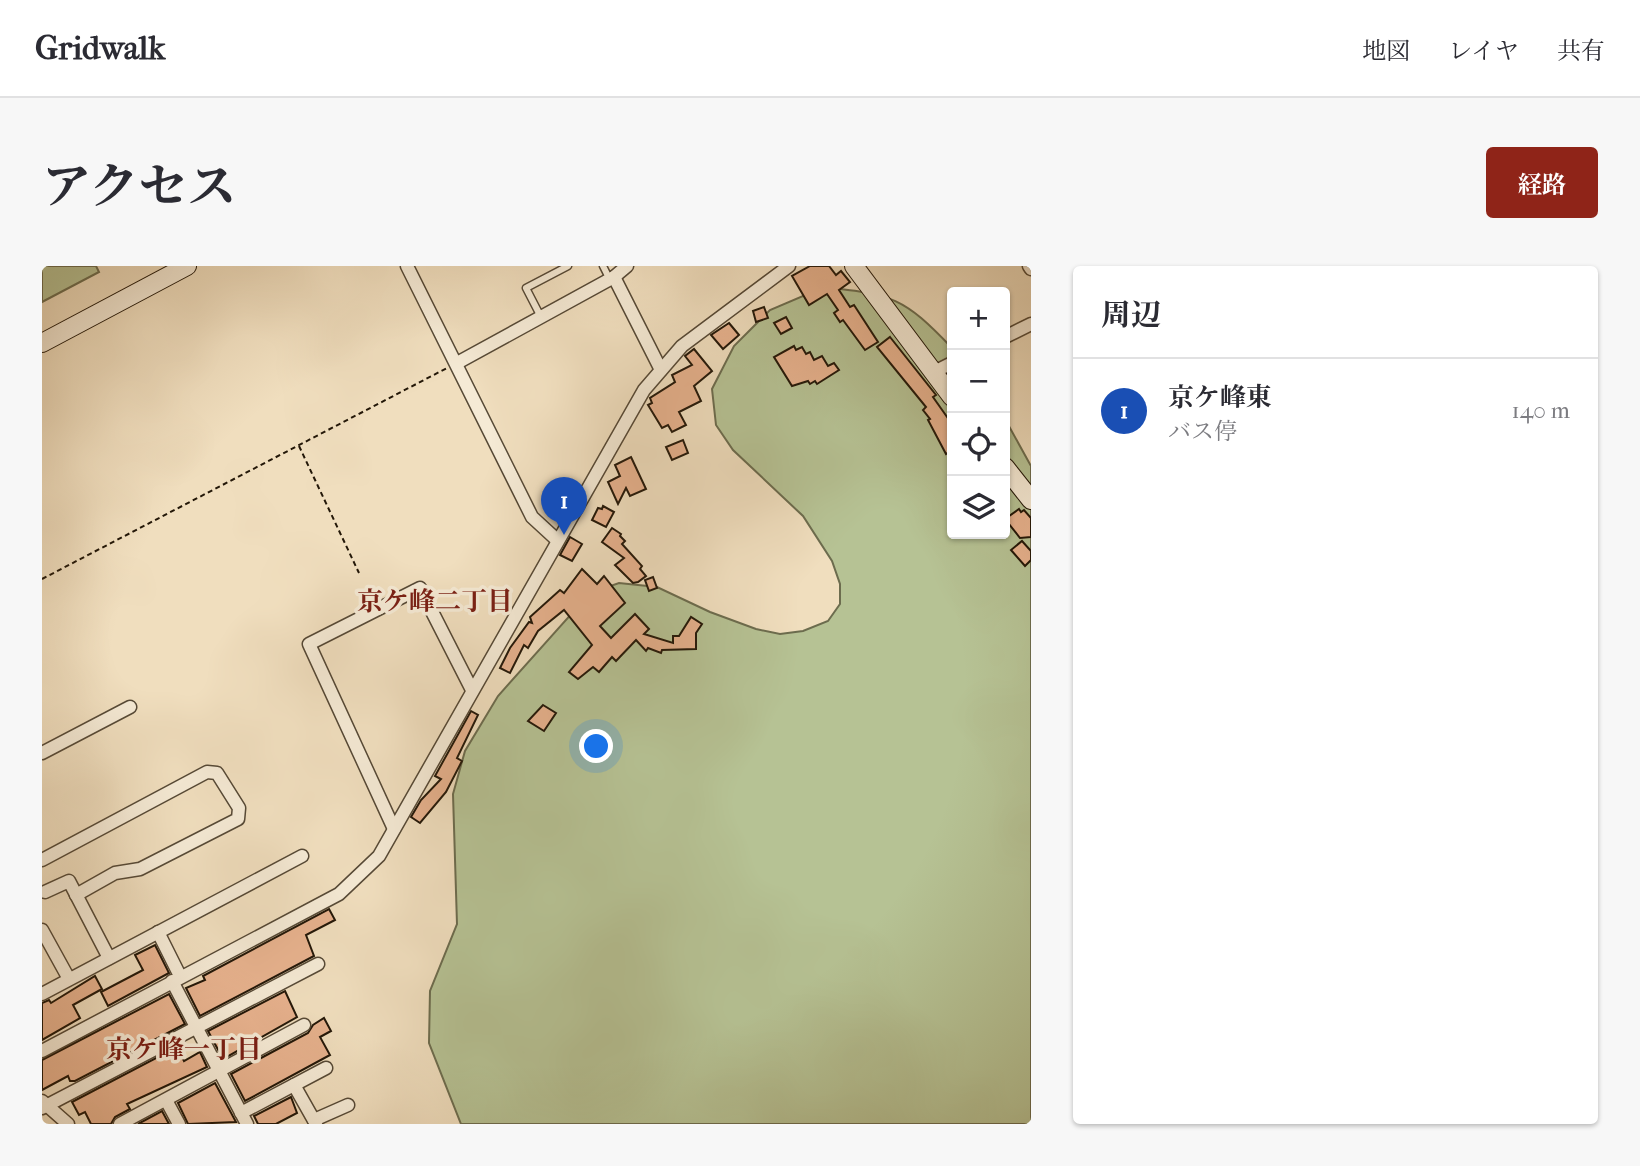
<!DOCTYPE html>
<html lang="ja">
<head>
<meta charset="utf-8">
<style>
	:root { --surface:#fff; --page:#f7f7f7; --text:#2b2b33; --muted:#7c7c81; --line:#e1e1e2; --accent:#8f2418 }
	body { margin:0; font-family:"IM FELL French Canon","Noto Serif JP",serif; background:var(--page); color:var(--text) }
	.controls { position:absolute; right:21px; top:21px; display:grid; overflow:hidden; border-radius:7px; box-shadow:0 2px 5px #0004 }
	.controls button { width:63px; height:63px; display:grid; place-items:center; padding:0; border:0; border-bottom:2px solid var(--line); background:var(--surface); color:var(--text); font:35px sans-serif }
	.you { position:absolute; left:555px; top:481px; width:24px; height:24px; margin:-18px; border:5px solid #fff; border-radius:50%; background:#1a73e8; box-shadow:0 0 0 10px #1a73e833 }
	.badge { display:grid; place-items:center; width:46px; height:46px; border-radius:50%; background:var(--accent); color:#fff; font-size:23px; font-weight:700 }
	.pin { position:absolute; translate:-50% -58px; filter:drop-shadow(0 2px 4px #0008) }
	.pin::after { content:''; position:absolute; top:37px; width:24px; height:21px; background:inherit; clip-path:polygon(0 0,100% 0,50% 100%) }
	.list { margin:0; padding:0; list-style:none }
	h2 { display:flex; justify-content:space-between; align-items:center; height:91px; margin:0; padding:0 28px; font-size:30px }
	h2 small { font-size:23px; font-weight:400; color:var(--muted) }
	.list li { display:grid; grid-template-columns:46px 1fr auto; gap:21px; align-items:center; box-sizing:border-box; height:105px; padding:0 28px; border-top:2px solid var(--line) }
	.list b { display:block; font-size:26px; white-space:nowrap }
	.list p { margin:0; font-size:23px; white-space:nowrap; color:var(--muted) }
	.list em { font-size:23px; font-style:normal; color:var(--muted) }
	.icon { flex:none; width:38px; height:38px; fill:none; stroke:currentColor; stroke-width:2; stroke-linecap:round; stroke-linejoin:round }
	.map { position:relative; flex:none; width:989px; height:858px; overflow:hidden; border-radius:7px }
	header { display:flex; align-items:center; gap:42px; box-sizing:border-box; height:98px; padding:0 35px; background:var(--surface); border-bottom:2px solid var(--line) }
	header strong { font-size:33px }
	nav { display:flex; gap:38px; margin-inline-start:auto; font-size:24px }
	.intro { display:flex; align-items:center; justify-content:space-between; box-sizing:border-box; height:168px; padding:0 42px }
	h1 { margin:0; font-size:49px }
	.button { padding:18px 32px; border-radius:7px; background:var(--accent); color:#fff; font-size:24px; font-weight:700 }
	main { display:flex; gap:42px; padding:0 42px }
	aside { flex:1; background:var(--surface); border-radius:7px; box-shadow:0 2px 5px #0004 }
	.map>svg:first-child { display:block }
	.green { fill:#b6c294; stroke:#6c6c4e; stroke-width:2 }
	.building { fill:#e7b28e; stroke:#231708; stroke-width:2 }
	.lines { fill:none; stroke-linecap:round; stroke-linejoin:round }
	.service-casing { stroke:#564936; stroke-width:9 }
	.minor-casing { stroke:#564936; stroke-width:15 }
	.secondary-casing { stroke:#231708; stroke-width:20 }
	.path { stroke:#231708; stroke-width:2; stroke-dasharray:5 3.5; stroke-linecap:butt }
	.service { stroke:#f5ead5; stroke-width:6 }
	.minor { stroke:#f5ead5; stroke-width:12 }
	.secondary { stroke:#f5ead5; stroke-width:18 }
	.labels { text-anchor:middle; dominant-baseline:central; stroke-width:7; stroke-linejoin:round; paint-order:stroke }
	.neighbourhood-label { font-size:26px; font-weight:bold; fill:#7a1f14; stroke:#f5ead5 }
</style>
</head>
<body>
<header>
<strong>Gridwalk</strong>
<nav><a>地図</a><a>レイヤ</a><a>共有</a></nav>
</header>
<div class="intro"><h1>アクセス</h1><a class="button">経路</a></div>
<main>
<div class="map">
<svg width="989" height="858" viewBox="0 0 989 858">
	<rect width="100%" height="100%" fill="#f0debe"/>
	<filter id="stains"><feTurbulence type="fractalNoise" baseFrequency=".00286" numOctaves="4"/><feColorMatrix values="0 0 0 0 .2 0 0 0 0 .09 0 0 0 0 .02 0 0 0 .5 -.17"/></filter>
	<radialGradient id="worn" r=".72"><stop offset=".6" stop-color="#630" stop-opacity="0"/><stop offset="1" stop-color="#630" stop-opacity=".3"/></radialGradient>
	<g class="green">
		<polygon points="0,0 54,0 57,6 0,36"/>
		<path d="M782,21C852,29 861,31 910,82V268H963V153L989,200V858H419L387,777L388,725L415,658L411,528L423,485L456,430L548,327L577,317L615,321L668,346L714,363L738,368L761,365L786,355L798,338V318L790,295L761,250L691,184L674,159L670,123L692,80L728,44Z"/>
	</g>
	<g class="building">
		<polygon points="768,0 787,0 794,9 799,5 808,16 797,24 808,41 812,39 836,76 823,84 801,54 798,56 792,47 796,44 785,28 767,39 750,10"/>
		<polygon points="722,41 726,52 714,56 711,45"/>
		<polygon points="744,51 750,62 739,68 732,57"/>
		<polygon points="687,57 697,69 681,83 669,69"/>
		<polygon points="848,71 894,129 891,131 910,158 910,184 904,188 886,154 888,153 881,144 884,141 835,81"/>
		<polygon points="752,80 754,84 760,81 764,88 768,86 772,94 780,90 786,100 792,97 797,104 775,118 773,115 768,118 766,115 750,120 732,91"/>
		<polygon points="652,83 670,105 652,120 659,135 637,146 644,159 630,166 626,159 620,162 606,139 610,137 608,132 633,116 630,109 650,99 643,90"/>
		<polygon points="641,174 646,187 630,194 624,181"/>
		<polygon points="589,191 604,223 588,230 584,222 576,238 566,216 578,210 573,199"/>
		<polygon points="561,240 572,246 564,261 550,254 556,242 560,243"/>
		<polygon points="977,243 979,246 982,244 989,252 989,271 978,272 963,253"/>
		<polygon points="570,262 579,268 578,270 583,275 580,278 600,300 598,303 604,310 596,316 591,317 573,299 582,292 560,276"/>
		<polygon points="528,271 540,278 530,295 518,289"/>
		<polygon points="980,275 989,285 989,294 983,300 969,284"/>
		<polygon points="540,303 555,318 562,310 583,337 558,360 569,372 593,348 607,363 602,368 631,377 631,370 637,370 649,351 660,358 654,367 654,383 620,384 619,387 606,382 604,385 594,374 574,395 570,391 557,406 551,401 536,413 527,406 550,379 522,344 496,365 486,382 482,379 468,407 458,402 468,382 487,356 490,357 488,351 518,324 522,327"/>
		<polygon points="611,311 615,322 607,325 603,314"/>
		<polygon points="501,439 514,447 502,465 486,455"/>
		<polygon points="429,445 436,449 415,492 420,495 404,526 378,557 369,551 379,534 399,513 393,510"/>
		<polygon points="287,643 293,654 264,669 272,690 158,750 144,722 163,714 161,710"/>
		<polygon points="113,679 127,707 66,740 59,726 101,704 93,689"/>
		<polygon points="53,710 60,723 31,739 38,752 0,774 0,737 7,734 9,737"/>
		<polygon points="243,725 255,751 181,793 166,765"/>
		<polygon points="127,728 143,758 33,815 28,815 26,810 0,824 0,794"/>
		<polygon points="282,752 289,765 278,771 288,789 203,835 189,808 266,767 271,759"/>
		<polygon points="135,781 142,795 158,786 165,801 85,838 88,843 73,851 69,858 49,858 43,846 37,849 30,836"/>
		<polygon points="173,817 194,856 146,858 136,837"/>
		<polygon points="249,831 255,847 234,858 216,858 212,850"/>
		<polygon points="120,845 127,858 96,858"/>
	</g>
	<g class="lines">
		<g class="service-casing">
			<g id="service">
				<polyline points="561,0 568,14"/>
				<polyline points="499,51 484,22 526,0"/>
			</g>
		</g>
		<g class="minor-casing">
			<g id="minor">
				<polyline points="365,0 490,251 515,274"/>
				<polyline points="987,0 989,3"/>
				<polyline points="572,11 619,104"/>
				<polyline points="963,71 989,58"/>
				<polyline points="415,97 572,11 585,0"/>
				<polyline points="892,106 910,97"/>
				<polyline points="0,487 88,441"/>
				<polyline points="352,563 267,378 378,322 430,424"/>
				<polyline points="0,594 165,506 175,507 197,542 196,553 98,603 73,607 34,629"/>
				<polyline points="3,626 27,615 67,692"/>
				<polyline points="0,664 27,713"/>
				<polyline points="116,666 138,710"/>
				<polyline points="130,715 205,858"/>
				<polyline points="0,728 260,590"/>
				<polyline points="0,785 297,628 337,590 602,124 640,80 747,0"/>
				<polyline points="252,819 274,858"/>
				<polyline points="124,834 137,858"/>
				<polyline points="0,835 26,858"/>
				<polyline points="0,842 276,698"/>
				<polyline points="199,847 284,802"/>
				<polyline points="272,854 306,839"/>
				<polyline points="78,858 262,759"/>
			</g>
		</g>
		<g class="secondary-casing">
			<g id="secondary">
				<polyline points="812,0 910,131"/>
				<polyline points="0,77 145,0"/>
				<polyline points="963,201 989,234"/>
			</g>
		</g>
		<g class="path">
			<polyline points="257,180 317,307"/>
			<polyline points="0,313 405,102"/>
		</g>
		<use href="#service" class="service"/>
		<use href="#minor" class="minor"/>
		<use href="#secondary" class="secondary"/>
	</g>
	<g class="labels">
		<g class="neighbourhood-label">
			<text x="393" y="335">京ケ峰二丁目</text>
			<text x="142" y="783">京ケ峰一丁目</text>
		</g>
	</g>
	<rect width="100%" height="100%" filter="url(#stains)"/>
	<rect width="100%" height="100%" fill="url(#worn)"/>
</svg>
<div class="controls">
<button>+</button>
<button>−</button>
<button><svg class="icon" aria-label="locate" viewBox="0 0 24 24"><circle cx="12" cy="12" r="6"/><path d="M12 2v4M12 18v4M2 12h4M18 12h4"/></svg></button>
<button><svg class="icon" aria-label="layers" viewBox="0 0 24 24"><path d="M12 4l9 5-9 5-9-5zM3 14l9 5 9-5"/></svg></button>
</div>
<div class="you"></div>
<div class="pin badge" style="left:522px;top:269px;background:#1a4fb4">1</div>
</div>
<aside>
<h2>周辺<small></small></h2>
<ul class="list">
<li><span class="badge" style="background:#1a4fb4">1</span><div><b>京ケ峰東</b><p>バス停</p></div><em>140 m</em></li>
</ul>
</aside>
</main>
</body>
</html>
